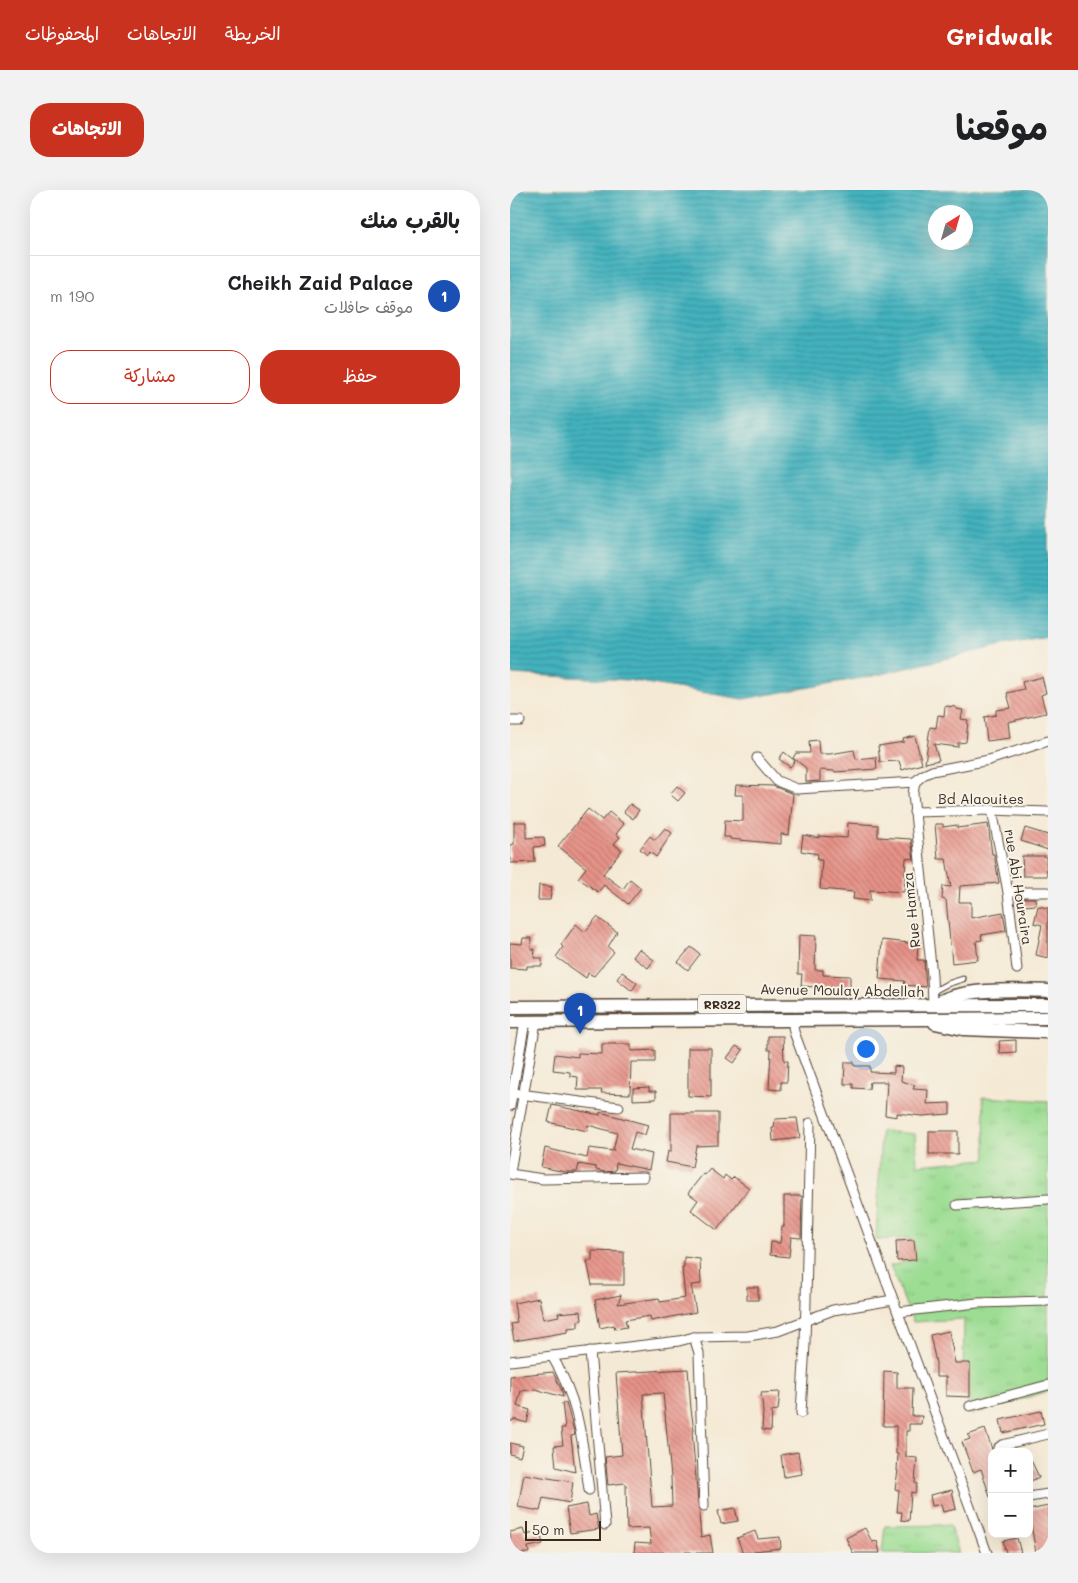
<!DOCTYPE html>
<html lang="ar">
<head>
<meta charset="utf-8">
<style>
	:root { --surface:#fff; --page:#f2f2f2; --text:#202124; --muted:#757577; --line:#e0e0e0; --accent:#c8321e }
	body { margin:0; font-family:Mali,"Playpen Sans Arabic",sans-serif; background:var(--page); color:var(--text); direction:rtl }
	.controls { position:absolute; right:15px; bottom:15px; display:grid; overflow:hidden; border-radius:10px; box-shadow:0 5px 20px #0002 }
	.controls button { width:45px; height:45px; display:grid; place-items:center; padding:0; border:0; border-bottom:1px solid var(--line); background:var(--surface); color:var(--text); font:25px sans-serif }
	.compass { position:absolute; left:418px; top:15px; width:45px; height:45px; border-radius:50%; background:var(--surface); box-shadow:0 5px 20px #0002; rotate:37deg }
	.scale { position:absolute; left:15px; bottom:12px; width:76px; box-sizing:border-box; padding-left:5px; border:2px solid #3b2a1e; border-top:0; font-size:14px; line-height:18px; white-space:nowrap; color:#3b2a1e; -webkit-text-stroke:4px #f7f3e8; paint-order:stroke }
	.you { position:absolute; left:355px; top:858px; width:18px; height:18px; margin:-12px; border:4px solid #fff; border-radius:50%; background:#1a73e8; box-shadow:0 0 0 8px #1a73e833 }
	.badge { display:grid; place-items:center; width:32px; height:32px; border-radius:50%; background:var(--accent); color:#fff; font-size:16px; font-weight:700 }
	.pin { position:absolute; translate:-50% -41px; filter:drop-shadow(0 1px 2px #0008) }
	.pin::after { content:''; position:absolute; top:26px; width:18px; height:15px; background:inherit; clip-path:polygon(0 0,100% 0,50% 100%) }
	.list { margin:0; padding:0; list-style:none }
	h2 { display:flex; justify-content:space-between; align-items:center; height:65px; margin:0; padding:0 20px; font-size:21px }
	h2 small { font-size:16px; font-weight:400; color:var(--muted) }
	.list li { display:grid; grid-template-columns:32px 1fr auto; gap:15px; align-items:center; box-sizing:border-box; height:80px; padding:0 20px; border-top:1px solid var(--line) }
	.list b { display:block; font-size:19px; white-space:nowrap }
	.list p { margin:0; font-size:16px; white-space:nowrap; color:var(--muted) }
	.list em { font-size:16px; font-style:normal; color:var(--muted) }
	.actions { display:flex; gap:10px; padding:15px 20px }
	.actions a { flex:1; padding:11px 0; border:1px solid var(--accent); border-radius:20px; text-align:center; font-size:18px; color:var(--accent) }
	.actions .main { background:var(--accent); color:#fff }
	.map { position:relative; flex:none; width:538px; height:1363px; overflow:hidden; direction:ltr; border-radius:20px }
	header { display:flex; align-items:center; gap:30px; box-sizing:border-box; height:70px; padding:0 25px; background:var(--accent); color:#fff }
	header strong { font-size:24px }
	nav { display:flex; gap:28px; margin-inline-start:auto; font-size:18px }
	.intro { display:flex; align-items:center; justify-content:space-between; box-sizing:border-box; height:120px; padding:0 30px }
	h1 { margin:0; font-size:35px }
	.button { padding:12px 22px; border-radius:20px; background:var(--accent); color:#fff; font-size:18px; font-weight:700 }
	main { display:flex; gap:30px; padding:0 30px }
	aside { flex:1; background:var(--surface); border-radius:20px; box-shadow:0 5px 20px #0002 }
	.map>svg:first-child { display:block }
	.grass { fill:url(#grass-tufts); stroke:#6c8458 }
	.water { fill:url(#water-rules); stroke:#3f6e6e; fill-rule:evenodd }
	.building { fill:url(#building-back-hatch); fill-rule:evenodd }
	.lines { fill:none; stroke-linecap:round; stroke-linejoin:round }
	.service-casing { stroke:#574739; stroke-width:7 }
	.minor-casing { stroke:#574739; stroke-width:11 }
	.primary-casing { stroke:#574739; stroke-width:15 }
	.service { stroke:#fff; stroke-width:4.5 }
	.minor { stroke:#fff; stroke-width:9 }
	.primary { stroke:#fff; stroke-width:12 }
	.labels { text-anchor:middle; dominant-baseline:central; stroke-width:4; stroke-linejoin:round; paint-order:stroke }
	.shield { fill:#f7f3e8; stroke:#73665b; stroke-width:1 }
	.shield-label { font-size:12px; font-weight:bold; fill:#3b2a1e }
	.street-label { font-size:14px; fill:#3b2a1e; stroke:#f7f3e8 }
</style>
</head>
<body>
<header>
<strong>Gridwalk</strong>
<nav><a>الخريطة</a><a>الاتجاهات</a><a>المحفوظات</a></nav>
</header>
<div class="intro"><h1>موقعنا</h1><a class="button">الاتجاهات</a></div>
<main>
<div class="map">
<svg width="538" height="1363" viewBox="0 0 538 1363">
	<defs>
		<pattern id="grass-tufts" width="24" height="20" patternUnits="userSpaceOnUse" patternTransform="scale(1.25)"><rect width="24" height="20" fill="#9cdd93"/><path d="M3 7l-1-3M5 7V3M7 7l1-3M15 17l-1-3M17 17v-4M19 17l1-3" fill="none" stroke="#87be7e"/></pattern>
		<pattern id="water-rules" width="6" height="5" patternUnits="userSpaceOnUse" patternTransform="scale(1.25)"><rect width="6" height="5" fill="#43b2be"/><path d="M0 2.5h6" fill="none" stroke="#39919a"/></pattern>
		<pattern id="building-back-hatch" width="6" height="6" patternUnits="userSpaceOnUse" patternTransform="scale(1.25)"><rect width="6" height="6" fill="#e79389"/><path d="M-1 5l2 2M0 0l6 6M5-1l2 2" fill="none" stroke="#bc786f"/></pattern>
	</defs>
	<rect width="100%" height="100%" fill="#f7f3e8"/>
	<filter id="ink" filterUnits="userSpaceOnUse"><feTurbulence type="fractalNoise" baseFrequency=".02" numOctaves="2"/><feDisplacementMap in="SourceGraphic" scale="10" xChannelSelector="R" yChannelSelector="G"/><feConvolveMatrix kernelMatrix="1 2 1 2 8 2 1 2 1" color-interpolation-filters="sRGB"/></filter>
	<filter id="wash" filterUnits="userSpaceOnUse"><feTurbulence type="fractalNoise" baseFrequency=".0096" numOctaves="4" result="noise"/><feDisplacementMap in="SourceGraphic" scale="20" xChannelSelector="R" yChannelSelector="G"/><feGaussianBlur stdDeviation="1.12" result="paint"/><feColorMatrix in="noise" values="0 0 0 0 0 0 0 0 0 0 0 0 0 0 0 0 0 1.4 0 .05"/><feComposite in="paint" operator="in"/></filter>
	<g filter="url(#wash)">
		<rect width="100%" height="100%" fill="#f4e9d4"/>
		<g class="grass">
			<polygon points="473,907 538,911 538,1201 461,1225 453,1185 454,1129 403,1132 380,1076 402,1070 399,1048 366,1050 371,941 405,944 407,975 476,969"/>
			<polygon points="440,1335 449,1363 372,1363 375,1336"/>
		</g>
		<path class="water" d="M0,0H538V447L493,455L363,486L233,509L118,490L0,484ZM426,22H456V52H426Z"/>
		<g id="blocks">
			<g class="building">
				<polygon points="532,487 536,503 531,505 536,523 498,532 500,548 477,551 474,527 486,525 486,520 501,518 497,503 514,499 512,492"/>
				<polygon points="435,516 446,517 446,519 453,520 451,529 458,530 456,552 448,553 448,557 424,554 429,570 415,573 420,537 426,538 428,525 434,526"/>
				<polygon points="405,546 412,574 392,580 389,571 370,572 368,556 394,552 393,549"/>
				<polygon points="308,550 309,564 320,564 344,560 346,569 366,567 367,579 325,582 325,581 310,580 310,591 296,592 296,578 283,568 286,563 300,563 299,551"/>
				<polygon points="274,562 285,571 280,577 269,569"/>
				<polygon points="226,595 263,596 283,604 279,645 271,644 271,654 220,649 220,647 214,647 215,630 233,631 233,605 225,605"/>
				<polygon points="167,596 175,603 168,611 160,604"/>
				<polygon points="120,614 129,620 123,629 114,622"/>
				<polygon points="78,619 92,630 99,622 114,634 106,644 110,647 104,654 112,660 93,684 113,699 120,689 131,698 118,714 94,695 88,702 68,688 76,678 48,656"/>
				<polygon points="4,632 16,632 16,648 34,647 35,656 24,657 25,672 0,673 0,655 4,654"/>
				<polygon points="338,633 368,635 368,647 401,649 404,669 396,668 394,702 360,700 360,711 343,709 344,702 310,699 312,670 307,670 308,664 291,661 293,645 309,648 309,646 337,648"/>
				<polygon points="425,634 433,634 433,637 447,635 447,638 478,634 482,664 484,664 489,693 450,696 449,712 461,712 461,728 493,722 496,741 471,745 472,750 466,751 468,770 442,773 436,710 432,709 433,696 441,697 436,669 428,669"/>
				<polygon points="155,638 162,643 146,667 140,662 137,665 130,659 140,646 145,650"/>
				<polygon points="515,638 538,645 538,660 511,651"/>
				<polygon points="512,666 536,666 537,686 513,686"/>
				<polygon points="29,695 42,697 40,710 28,710"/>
				<polygon points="513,708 525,708 526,715 514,716"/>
				<polygon points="528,716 538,718 538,768 526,765 532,735 524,733"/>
				<polygon points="87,727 107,742 98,757 104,762 84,786 78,783 76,788 46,767 53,757 51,755 66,734 75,742"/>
				<polygon points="289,745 306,746 305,780 313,780 313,785 340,786 340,799 291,796 292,784 288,784"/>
				<polygon points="13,748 22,748 21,759 25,759 24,768 32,768 32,776 17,776 17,779 0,778 0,753 12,754"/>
				<polygon points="372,750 408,754 407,770 414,770 416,797 394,795 395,791 369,789"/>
				<polygon points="181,757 190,764 178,780 168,772"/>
				<polygon points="129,759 144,770 138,778 123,767"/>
				<polygon points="112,782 127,793 122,801 107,789"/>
				<polygon points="258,846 273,846 274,871 278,871 277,892 271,892 271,900 259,899 261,860 258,860"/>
				<polygon points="506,850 506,862 490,863 489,851"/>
				<polygon points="92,854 121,854 121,861 145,860 145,872 121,872 120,904 91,903 92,900 67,900 68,887 60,886 60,882 43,880 45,864 68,867 68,863 92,864"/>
				<polygon points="226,856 233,860 224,873 217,868"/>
				<polygon points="178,858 201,858 201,907 178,906"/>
				<polygon points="335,872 344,872 344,876 360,876 360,882 384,883 384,876 392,877 391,891 405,895 403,899 418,900 417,914 440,913 440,924 412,926 387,923 387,927 375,925 377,892 360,892 359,899 343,898 343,894 334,894"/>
				<polygon points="139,897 139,901 146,901 146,909 123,910 123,898"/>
				<polygon points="42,915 90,925 90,922 138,935 135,945 125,942 120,959 142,964 139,980 106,973 105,981 95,982 86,980 86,977 69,974 67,982 55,982 31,977 35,958 77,968 79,958 103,961 107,943 78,935 77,941 38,932"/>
				<polygon points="161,923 208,923 208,955 186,956 182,977 156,972 158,961 161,962"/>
				<polygon points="287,928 290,948 263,951 262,938 264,938 265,929"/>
				<rect x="419" y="941" width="29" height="23"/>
				<polygon points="200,979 213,989 215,985 221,990 224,987 239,998 207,1040 181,1020 188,1010 178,1003 193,984 195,985"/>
				<polygon points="274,1006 292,1006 291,1048 281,1047 279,1067 260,1065 261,1052 270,1053 272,1037 274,1037"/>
				<polygon points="404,1050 406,1070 387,1071 386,1051"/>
				<polygon points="82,1061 114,1062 114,1095 82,1095 77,1071 82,1071"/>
				<polygon points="174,1067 190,1069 191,1094 181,1095 186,1122 141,1131 140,1126 115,1130 117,1137 105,1139 104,1135 90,1138 85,1110 111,1105 108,1114 149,1108 150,1112 175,1108 172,1078 174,1078"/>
				<rect x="237" y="1097" width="11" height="13"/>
				<polygon points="29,1108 33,1129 49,1126 48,1123 71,1121 72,1130 68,1131 68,1137 58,1138 58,1142 4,1151 1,1134 7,1133 4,1113"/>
				<polygon points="439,1141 445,1173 460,1173 460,1207 436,1206 436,1187 426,1187 426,1173 420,1145"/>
				<path d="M178,1179L181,1219L184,1241L182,1242L191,1347L200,1345L203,1363H181V1362L124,1363L125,1353L141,1354L139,1338L117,1339L116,1295L115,1293L98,1295L95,1267L112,1265L106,1183ZM153,1203L161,1287L162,1316L142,1317L133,1204Z"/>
				<polygon points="374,1181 387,1182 387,1198 403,1198 402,1226 412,1226 411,1234 399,1234 399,1241 396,1241 396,1267 407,1268 405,1293 407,1294 405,1303 401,1302 399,1331 391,1330 392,1322 387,1322 389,1300 385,1299 388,1281 387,1281 388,1264 386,1264 386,1236 373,1236"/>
				<polygon points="43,1182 52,1201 53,1207 25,1199 11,1201 7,1216 20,1220 17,1233 3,1229 3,1231 0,1231 0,1186"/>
				<polygon points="270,1202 268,1220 262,1221 261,1241 252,1240 253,1221 251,1203"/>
				<polygon points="52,1213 56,1213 65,1245 61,1246 65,1282 46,1277 44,1256 53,1255 51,1238 55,1238"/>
				<polygon points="531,1221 534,1234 493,1243 490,1230"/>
				<polygon points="475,1239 482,1259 482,1306 480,1307 471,1279 463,1282 452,1252 460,1249 458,1245"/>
				<polygon points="0,1253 13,1256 10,1267 0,1264"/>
				<polygon points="288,1262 292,1284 274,1287 271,1265"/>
				<polygon points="519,1266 529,1287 519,1292"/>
				<polygon points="14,1284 63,1292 60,1313 33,1308 30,1321 8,1317"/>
				<polygon points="442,1300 446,1319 433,1322 431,1314 422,1316 420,1305"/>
				<polygon points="77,1314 79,1326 86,1324 89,1339 60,1343 56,1318"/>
				<polygon points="538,1316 538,1362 526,1363 521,1334 519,1335 519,1320"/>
				<polygon points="225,1318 228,1331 211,1334 208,1321"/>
				<polygon points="355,1338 362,1352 367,1351 370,1363 343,1363 336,1348"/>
				<polygon points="13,1339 15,1345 30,1342 33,1354 18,1357 19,1363 1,1363 0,1342"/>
				<polygon points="245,1341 248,1349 270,1347 271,1358 244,1361 245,1363 233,1363 227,1348"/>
				<polygon points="507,1348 511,1363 496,1363 493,1351"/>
			</g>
		</g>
	</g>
	<g filter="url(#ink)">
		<use href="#blocks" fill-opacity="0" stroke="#574739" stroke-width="1"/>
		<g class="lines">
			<g class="service-casing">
				<polyline id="service" points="422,802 437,794 453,789"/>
			</g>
			<g class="minor-casing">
				<g id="minor">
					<polyline points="0,531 10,531"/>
					<polyline points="247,568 267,591 287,599 405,592"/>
					<polyline points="482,620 498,702 507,779"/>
					<polyline points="404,622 482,620 538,622"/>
					<polyline points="498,702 538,702"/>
					<polyline points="423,816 422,785 403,604 405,592 413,585 422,581 479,570 538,551"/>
					<polyline points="282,829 284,842 477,1363"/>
					<polyline points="2,903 109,917"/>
					<polyline points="0,916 15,832"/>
					<polyline points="0,982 26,832"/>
					<polyline points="0,984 33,989 134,987"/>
					<polyline points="447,1015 538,1009"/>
					<polyline points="388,1122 467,1113 538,1111"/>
					<polyline points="184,1147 238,1146 268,1141 323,1120 383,1110"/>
					<polyline points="80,1161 95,1335"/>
					<path d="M42,1166C69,1211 72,1249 79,1300"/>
					<polyline points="0,1171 169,1151 184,1147 189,1163 194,1316"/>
					<polyline points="460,1216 538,1195"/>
					<polyline points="291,1223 295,1154 300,933"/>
					<polyline points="489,1262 488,1258 492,1255 538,1244"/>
					<polyline points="519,1307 538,1304"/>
				</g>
			</g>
			<g class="primary-casing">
				<g id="primary">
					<path d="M425,815C448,797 509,800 538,801"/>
					<path d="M0,817C179,815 359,816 538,815"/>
					<polyline points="0,832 538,828"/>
					<polyline points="425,833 453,839 538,842"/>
				</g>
			</g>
			<use href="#service" class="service"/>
			<use href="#minor" class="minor"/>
			<use href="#primary" class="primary"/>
		</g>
	</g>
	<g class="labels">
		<rect class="shield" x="188" y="804.5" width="48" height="19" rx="4"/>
		<g class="shield-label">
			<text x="212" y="814">RR322</text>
		</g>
		<g class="street-label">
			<text x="471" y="608">Bd Alaouites</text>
			<text transform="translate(509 697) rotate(81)">rue Abi Houraira</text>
			<text transform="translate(401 720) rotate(-96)">Rue Hamza</text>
			<text transform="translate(332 800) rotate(1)">Avenue Moulay Abdellah</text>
		</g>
	</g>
</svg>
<div class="controls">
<button>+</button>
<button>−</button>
</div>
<svg class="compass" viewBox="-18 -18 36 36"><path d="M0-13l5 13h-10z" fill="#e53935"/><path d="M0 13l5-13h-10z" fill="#757577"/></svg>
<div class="scale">50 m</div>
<div class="you"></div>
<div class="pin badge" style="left:70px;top:844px;background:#1a4fb4">1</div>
</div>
<aside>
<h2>بالقرب منك<small></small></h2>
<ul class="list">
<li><span class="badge" style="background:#1a4fb4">1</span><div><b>Cheikh Zaid Palace</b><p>موقف حافلات</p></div><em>190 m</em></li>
</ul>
<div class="actions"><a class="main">حفظ</a><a>مشاركة</a></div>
</aside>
</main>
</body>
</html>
